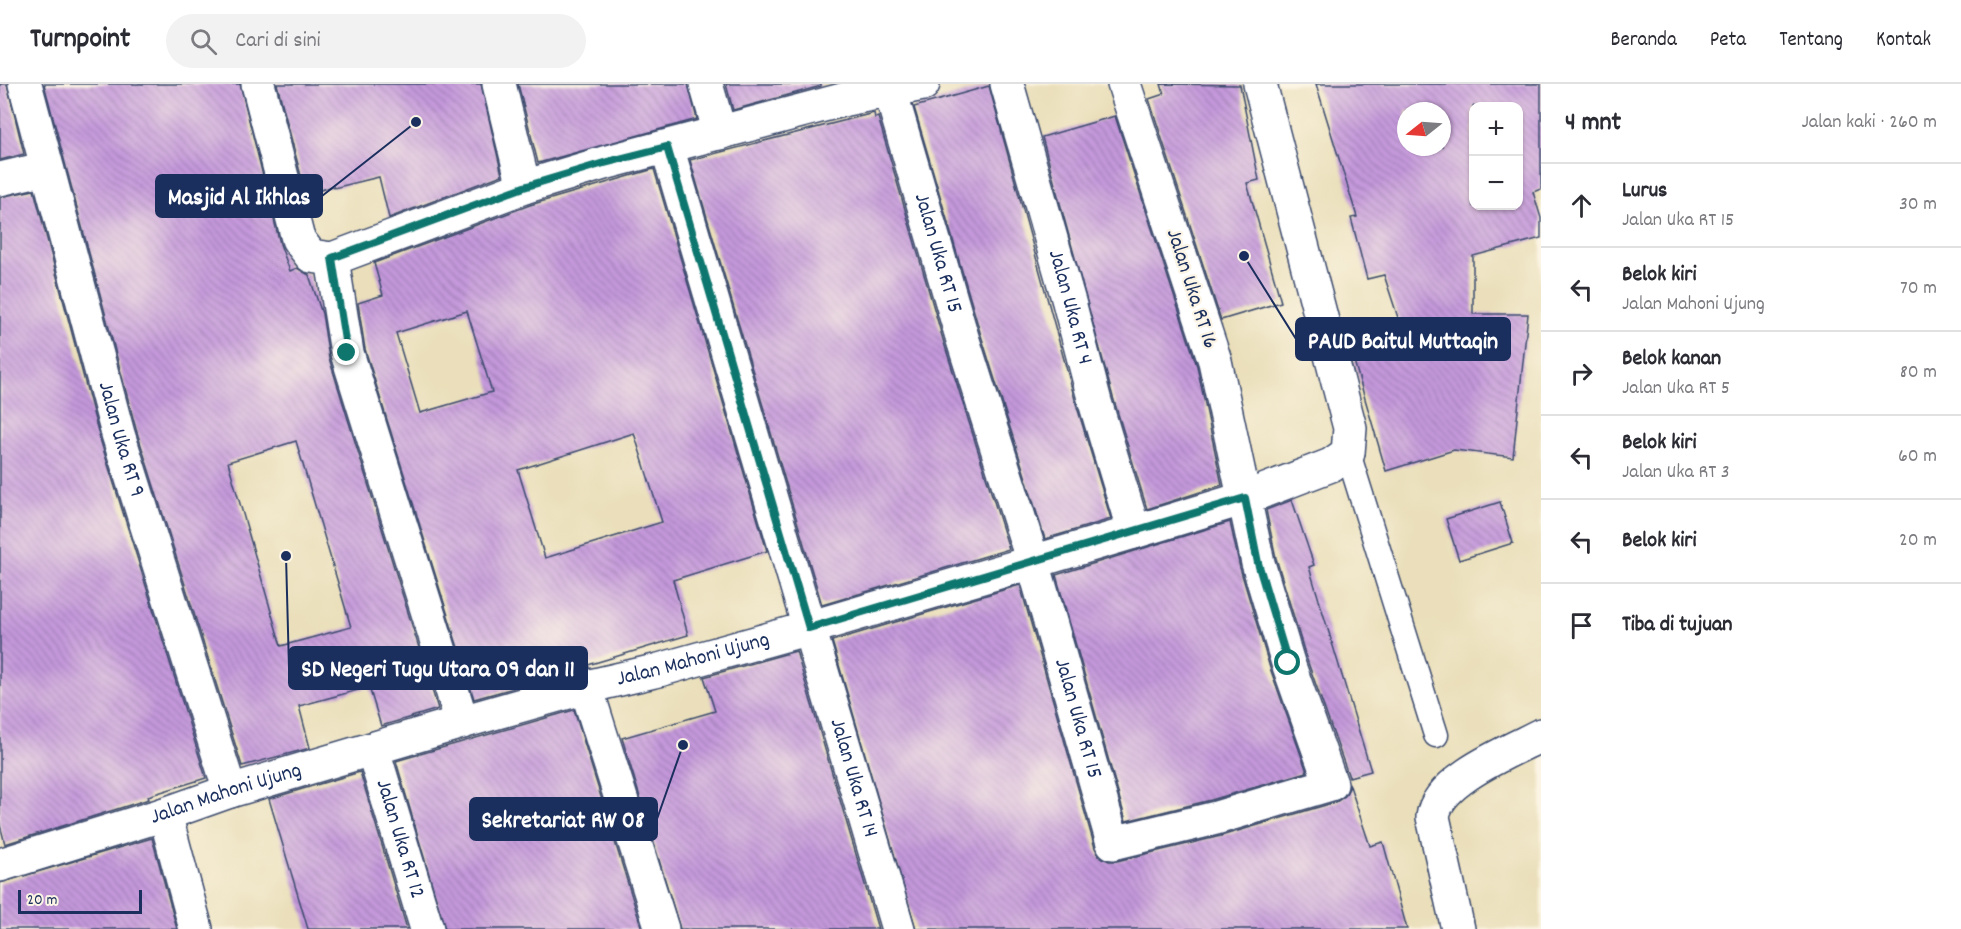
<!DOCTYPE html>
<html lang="id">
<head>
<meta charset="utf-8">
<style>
	:root { --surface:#fff; --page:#f2f2f3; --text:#2b2b33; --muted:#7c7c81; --line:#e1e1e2 }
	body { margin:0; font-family:Dekko,sans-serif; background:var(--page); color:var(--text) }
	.controls { position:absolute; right:18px; top:18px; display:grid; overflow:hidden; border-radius:12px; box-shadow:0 2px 4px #0004 }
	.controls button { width:54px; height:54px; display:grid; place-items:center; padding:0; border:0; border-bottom:2px solid var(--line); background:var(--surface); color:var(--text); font:30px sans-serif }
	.compass { position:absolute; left:1397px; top:18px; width:54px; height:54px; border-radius:50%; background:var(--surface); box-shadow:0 2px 4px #0004; rotate:253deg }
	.scale { position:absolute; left:18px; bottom:15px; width:124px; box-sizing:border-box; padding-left:6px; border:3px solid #1b2f5e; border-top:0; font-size:16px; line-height:21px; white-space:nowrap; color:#1b2f5e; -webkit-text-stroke:4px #fcf5e5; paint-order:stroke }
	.stop { position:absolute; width:18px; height:18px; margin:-14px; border:4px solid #0f766e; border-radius:50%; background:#fff }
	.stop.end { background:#0f766e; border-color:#fff; box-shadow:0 2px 6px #0008 }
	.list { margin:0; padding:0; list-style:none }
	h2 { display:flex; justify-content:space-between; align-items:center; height:78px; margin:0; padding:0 24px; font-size:26px }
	h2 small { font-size:20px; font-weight:400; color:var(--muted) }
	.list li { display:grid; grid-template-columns:39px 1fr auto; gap:18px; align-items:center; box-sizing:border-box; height:84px; padding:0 24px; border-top:2px solid var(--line) }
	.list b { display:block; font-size:22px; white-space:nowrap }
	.list p { margin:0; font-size:20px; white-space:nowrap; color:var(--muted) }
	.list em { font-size:20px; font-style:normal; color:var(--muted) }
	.icon { flex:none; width:33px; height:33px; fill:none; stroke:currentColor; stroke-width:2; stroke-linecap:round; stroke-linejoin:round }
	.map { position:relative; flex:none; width:1541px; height:845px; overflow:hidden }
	header { display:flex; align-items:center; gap:36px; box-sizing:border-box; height:84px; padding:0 30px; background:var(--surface); border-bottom:2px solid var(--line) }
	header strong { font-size:28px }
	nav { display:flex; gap:33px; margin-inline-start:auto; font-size:21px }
	.search { width:420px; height:54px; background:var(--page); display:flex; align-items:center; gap:15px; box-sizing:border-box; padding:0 21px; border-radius:33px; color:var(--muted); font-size:22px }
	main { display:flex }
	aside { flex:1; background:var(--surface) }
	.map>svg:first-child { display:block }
	.building { fill:url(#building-back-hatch); fill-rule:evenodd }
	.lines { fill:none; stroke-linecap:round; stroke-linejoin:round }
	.lane-casing { stroke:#3a496c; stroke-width:27 }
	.street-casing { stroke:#3a496c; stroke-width:36 }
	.lane { stroke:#fff; stroke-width:24 }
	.street { stroke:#fff; stroke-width:33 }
	.route { stroke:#0f766e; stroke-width:8 }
	.labels { text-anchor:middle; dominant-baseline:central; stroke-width:4.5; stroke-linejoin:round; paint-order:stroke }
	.street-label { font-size:22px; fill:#1b2f5e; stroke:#fcf5e5 }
	.leader { fill:none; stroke:#1b2f5e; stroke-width:2 }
	.callout-dot { fill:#1b2f5e; stroke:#fcf5e5; stroke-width:2 }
	.callout { fill:#1b2f5e; stroke:#1b2f5e; stroke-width:2 }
	.callout-label { font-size:24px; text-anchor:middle; font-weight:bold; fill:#fff }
</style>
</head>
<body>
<header>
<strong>Turnpoint</strong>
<div class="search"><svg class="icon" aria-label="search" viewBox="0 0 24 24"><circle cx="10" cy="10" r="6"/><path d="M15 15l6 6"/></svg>Cari di sini</div>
<nav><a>Beranda</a><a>Peta</a><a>Tentang</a><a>Kontak</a></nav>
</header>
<main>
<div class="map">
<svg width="1541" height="845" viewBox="0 0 1541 845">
	<defs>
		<pattern id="building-back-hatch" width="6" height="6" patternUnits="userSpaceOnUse" patternTransform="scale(1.5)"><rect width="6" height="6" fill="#c599db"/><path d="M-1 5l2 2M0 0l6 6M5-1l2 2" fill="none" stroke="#9f7db5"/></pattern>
	</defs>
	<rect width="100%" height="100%" fill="#fcf5e5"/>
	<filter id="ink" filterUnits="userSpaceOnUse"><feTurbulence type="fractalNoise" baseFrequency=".0167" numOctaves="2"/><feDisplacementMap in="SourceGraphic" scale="12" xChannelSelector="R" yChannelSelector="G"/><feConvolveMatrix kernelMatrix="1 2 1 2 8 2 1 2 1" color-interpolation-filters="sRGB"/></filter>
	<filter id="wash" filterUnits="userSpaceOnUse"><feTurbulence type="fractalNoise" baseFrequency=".008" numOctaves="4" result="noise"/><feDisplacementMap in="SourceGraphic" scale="24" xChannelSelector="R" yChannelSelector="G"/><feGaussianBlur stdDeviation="1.35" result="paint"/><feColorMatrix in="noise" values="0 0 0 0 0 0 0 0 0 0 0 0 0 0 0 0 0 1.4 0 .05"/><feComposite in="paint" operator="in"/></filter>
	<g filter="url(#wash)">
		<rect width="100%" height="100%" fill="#eadfba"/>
		<g id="blocks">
			<g class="building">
				<polygon points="0,0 7,0 24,70 0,76"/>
				<path d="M44,0H240L280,160L290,187L297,184L309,191L322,230L329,274L438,625L381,642L369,603L299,622L310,664L242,682L136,345ZM296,357L351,543L281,562L228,378Z"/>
				<polygon points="277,0 481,0 502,91 389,134 379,93 334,104 333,102 306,111"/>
				<polygon points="518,0 688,0 697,35 538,79"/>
				<polygon points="726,0 821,0 821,2 733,26"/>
				<polygon points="1161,0 1240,1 1259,96 1247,99 1281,218 1221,236 1149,15 1164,10"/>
				<path d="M1316,0H1541V105L1533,108L1541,134V154L1473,172V230H1528L1513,373L1454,366L1386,387L1354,277L1407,261L1384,191L1367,195L1351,134L1357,133ZM1473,22H1518V122H1473ZM1406,27H1442V63H1406Z"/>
				<polygon points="989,2 1077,323 1111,435 1045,455 980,248 914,23"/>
				<polygon points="874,29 875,34 878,33 944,259 1009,465 822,521 690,76"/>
				<polygon points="1115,32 1197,282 1222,401 1147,425 1113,313 1042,53"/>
				<path d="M654,85L767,467L673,496L688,551L588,581L589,583L474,615L365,265L358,219L383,211L374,179L530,121ZM467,227L492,308L420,329L396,249ZM634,349L662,438L545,474L518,386Z"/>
				<polygon points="34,106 100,355 206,694 148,712 149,715 5,760 0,741 0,113"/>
				<polygon points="1292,416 1314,481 1309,483 1371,687 1349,693 1306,573 1276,474 1266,426"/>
				<polygon points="1500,418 1513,459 1459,476 1446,435"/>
				<polygon points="1230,438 1240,484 1270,584 1307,688 1211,716 1126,737 1056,491"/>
				<polygon points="1020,501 1095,764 1100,773 1109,777 1117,777 1221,752 1336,718 1345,712 1349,704 1349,699 1370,762 1383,758 1407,845 916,845 832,557"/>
				<polygon points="796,567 878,845 680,845 622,654 715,627 704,593"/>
				<polygon points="574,626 642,845 445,845 396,677"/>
				<polygon points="360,688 407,845 308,845 269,715"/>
				<polygon points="152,754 177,845 0,845 0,799"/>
			</g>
		</g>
	</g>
	<g filter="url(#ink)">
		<use href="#blocks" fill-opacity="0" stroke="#3a496c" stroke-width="1.5"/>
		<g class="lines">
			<g class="lane-casing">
				<polyline id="lane" points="1348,369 1436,651"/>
			</g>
			<g class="street-casing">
				<g id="street">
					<path id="s1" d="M25,0L118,350L230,707"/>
					<polyline points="258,0 298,155 311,172 332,175 524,103 604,79 846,15 923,0"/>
					<polyline points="499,0 524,103"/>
					<polyline points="706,0 720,49"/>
					<path id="s2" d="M1007,0L1069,218L1095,318L1134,448"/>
					<path id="s3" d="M890,6L962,253L1033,478L1113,759L1216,734L1331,700L1288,579L1258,479L1215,277L1124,0"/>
					<path id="s4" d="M667,63L898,845"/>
					<polyline points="0,95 47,84"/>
					<polyline points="332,175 347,269 462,638"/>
					<polyline points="586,603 662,845"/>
					<path id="s5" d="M373,666L427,845"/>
					<polyline points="165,730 196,845"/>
					<path id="s6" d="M0,781L165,730L230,707L462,638L586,603L659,586L809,544L1134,448L1245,414L1331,381L1348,369L1350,344L1260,0"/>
					<path d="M1458,845L1433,733C1437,696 1510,667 1541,651"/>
				</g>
			</g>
			<use href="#lane" class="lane"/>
			<use href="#street" class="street"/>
		</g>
	</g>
	<g class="lines" filter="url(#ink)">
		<polyline class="route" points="347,269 332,174 524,103 604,79 667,63 809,544 1245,414 1258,479 1288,579"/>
	</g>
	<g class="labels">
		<g class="street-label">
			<text stroke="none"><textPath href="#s3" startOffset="170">Jalan Uka RT 15</textPath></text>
			<text transform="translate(1191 205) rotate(72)">Jalan Uka RT 16</text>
			<text stroke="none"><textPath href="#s2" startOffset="232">Jalan Uka RT 4</textPath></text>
			<text stroke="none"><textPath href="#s1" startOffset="368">Jalan Uka RT 9</textPath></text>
			<text stroke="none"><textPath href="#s6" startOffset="723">Jalan Mahoni Ujung</textPath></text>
			<text stroke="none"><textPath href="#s3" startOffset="656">Jalan Uka RT 15</textPath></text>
			<text stroke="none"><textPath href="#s4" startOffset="658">Jalan Uka RT 14</textPath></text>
			<text stroke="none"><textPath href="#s6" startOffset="237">Jalan Mahoni Ujung</textPath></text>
			<text stroke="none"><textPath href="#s5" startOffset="93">Jalan Uka RT 12</textPath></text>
		</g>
	</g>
	<path class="leader" d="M416 38L322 112M1244 172L1296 255M286 472L289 584M683 661L657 735"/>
	<g class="callout-dot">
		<circle cx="416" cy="38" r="6"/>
		<circle cx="1244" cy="172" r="6"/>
		<circle cx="286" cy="472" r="6"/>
		<circle cx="683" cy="661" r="6"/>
	</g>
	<g class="callout">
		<rect x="156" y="91" width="166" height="42" rx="6"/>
		<rect x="1296" y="234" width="214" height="42" rx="6"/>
		<rect x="289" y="563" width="298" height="42" rx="6"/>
		<rect x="470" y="714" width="187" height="42" rx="6"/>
	</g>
	<g class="callout-label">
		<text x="239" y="120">Masjid Al Ikhlas</text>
		<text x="1403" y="264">PAUD Baitul Muttaqin</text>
		<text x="438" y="592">SD Negeri Tugu Utara 09 dan 11</text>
		<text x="563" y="743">Sekretariat RW 08</text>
	</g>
</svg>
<div class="controls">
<button>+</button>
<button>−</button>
</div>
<svg class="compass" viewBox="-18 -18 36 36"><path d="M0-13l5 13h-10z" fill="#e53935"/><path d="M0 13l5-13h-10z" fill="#7c7c81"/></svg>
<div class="scale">20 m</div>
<div class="stop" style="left:1288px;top:579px"></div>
<div class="stop end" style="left:347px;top:269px"></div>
</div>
<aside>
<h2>4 mnt<small>Jalan kaki · 260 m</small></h2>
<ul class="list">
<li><svg class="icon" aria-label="ahead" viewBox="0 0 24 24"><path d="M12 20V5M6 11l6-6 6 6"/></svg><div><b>Lurus</b><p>Jalan Uka RT 15</p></div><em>30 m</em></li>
<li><svg class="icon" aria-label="left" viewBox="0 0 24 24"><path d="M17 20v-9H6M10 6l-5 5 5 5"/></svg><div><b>Belok kiri</b><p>Jalan Mahoni Ujung</p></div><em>70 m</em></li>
<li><svg class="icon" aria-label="right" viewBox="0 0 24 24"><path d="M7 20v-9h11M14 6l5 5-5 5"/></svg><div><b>Belok kanan</b><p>Jalan Uka RT 5</p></div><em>80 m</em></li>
<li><svg class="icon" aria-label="left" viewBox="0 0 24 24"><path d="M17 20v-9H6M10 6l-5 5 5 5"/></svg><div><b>Belok kiri</b><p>Jalan Uka RT 3</p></div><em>60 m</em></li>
<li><svg class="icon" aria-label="left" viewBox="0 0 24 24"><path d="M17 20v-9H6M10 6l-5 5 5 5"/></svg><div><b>Belok kiri</b></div><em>20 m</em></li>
<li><svg class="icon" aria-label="arrive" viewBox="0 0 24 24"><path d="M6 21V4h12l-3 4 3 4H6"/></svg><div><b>Tiba di tujuan</b></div></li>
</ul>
</aside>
</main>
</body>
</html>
